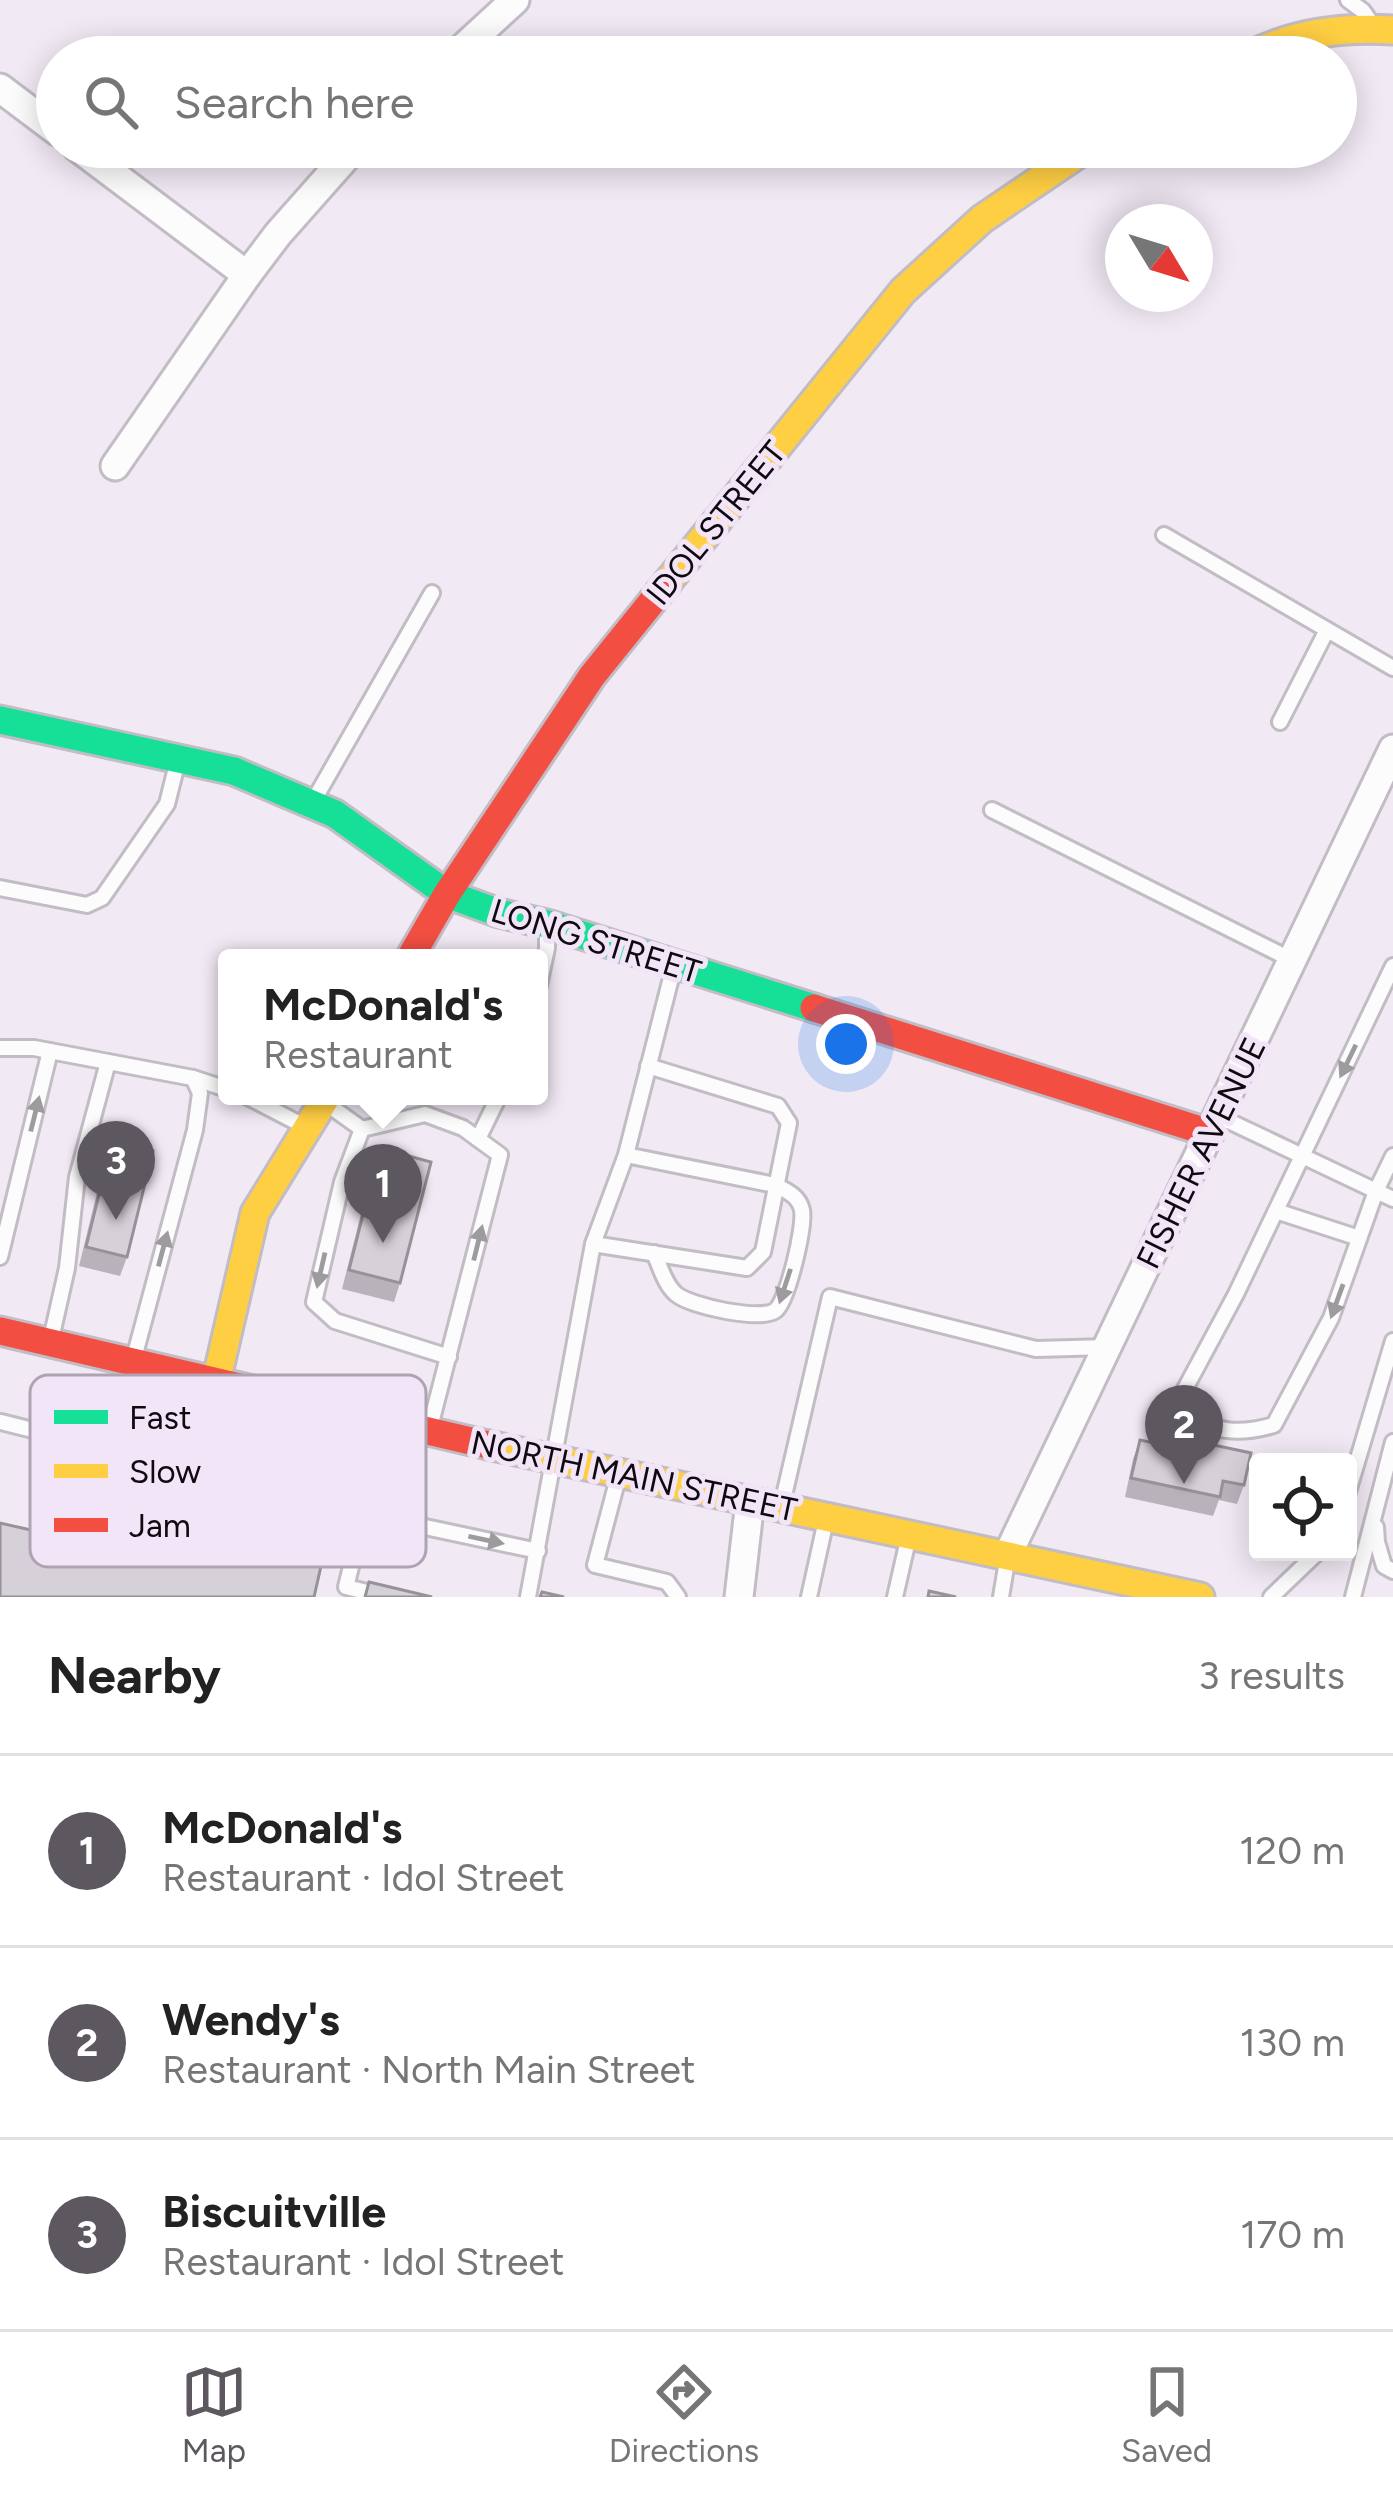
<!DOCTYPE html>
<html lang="en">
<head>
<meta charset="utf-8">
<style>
	:root { --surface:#fff; --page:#f6f6f6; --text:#222; --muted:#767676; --line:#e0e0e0; --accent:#5d5860 }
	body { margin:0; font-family:Figtree,sans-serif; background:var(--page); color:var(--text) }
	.controls { position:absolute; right:36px; bottom:36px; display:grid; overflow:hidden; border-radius:12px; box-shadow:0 6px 30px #0003 }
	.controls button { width:108px; height:108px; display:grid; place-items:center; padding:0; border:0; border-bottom:3px solid var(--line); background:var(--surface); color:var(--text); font:60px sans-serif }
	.compass { position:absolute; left:1105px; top:204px; width:108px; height:108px; border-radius:50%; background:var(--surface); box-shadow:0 6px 30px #0003; rotate:128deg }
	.you { position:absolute; left:846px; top:1044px; width:42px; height:42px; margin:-30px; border:9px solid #fff; border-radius:50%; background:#1a73e8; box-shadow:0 0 0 18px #1a73e833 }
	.badge { display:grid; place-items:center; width:78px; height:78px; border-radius:50%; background:var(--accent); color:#fff; font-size:39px; font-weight:700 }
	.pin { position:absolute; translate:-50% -99px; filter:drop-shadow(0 3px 6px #0008) }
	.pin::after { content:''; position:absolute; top:63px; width:42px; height:36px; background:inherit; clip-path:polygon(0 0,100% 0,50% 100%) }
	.popup { position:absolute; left:218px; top:949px; width:330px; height:156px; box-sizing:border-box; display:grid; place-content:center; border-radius:12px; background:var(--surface); filter:drop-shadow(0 3px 9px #0005); font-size:39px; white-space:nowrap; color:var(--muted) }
	.popup b { font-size:45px; color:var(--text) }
	.popup::after { content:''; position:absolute; left:50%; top:100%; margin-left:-24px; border:24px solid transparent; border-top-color:var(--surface) }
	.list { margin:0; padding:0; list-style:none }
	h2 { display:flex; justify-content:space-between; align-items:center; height:156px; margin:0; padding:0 48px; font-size:51px }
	h2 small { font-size:39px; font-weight:400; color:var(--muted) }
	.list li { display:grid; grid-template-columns:78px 1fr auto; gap:36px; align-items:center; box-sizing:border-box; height:192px; padding:0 48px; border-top:3px solid var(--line) }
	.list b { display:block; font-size:45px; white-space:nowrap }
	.list p { margin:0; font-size:39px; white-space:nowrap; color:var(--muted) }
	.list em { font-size:39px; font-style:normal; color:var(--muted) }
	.icon { flex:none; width:66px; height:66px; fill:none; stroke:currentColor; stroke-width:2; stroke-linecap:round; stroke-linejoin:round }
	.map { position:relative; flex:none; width:1393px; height:1597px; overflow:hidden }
	.search { position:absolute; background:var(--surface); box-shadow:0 6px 30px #0003; left:36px; right:36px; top:36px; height:132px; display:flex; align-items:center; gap:30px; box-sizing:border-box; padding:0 42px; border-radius:66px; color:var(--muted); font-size:45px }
	.sheet { height:732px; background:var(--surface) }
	nav { display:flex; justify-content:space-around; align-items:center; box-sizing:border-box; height:168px; border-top:3px solid var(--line); background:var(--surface); font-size:33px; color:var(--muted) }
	nav a { display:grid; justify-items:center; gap:6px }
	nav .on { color:var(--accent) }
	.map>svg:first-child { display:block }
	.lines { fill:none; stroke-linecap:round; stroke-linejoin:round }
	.lane-casing { stroke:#c2bcc4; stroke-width:20 }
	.street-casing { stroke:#c2bcc4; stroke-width:33 }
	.fast-casing { stroke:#c2bcc4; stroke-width:33 }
	.slow-casing { stroke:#c2bcc4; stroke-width:33 }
	.jam-casing { stroke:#c2bcc4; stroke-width:33 }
	.lane { stroke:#fdfcfd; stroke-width:14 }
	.street { stroke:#fdfcfd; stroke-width:27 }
	.fast { stroke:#16e098; stroke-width:27 }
	.slow { stroke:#ffcf43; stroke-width:27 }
	.jam { stroke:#f24e42; stroke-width:27 }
	.wall { fill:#b8b3ba }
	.building { fill:#d6d0d8; stroke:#969297; stroke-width:3 }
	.oneway { fill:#9d9b9e }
	.labels { text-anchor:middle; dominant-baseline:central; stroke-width:10; stroke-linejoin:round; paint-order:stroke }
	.street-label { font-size:33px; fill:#0e0a10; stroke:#f2e5f8 }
	.key { fill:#f2e5f8; stroke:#aea3b2; stroke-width:3 }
	.key-label { font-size:33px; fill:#0e0a10 }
</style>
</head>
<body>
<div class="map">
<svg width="1393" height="1597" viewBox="0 0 1393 1597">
	<rect width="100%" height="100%" fill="#f1e9f4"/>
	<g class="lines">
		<g class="lane-casing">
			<g id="lane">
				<polyline points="1348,0 1363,11 1370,21"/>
				<polyline points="1164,535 1393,668"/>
				<polyline points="1280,722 1327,630"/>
				<polyline points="314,800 432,593"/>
				<polyline points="992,810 1292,960"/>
				<polyline points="0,888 87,905 102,898 167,804 177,764"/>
				<path d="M1393,966L1236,1294L1179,1400L1182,1415C1219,1431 1235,1436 1274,1425L1331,1318L1376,1191L1393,1156"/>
				<polyline points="539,986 547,948 547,926"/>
				<polyline points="0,1048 34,1048 193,1078 200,1093 195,1130 134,1358"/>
				<polyline points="193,1078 227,1089"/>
				<polyline points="246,1096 302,1125"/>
				<polyline points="327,1104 362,1129"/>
				<polyline points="1218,1116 1393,1199"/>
				<polyline points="478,1139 499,1096"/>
				<path d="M626,1155L775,1185C787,1191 799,1196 802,1210C805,1227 788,1299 776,1310C763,1322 689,1306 676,1294C665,1285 660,1266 654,1253"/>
				<polyline points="1276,1211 1359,1238"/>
				<polyline points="593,1244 747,1268 763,1252 789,1123 778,1106 648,1066"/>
				<polyline points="0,1257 50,1051"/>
				<polyline points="51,1339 67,1268 77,1177 108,1062"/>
				<polyline points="1,1422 364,1514"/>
				<polyline points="430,1427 500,1155 463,1128 425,1114 362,1129 342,1182 314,1302 335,1321 449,1357"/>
				<polyline points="618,1478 595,1565 667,1582 678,1597"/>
				<polyline points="1348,1492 1393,1341"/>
				<polyline points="783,1500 830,1297 1036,1349 1108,1347"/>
				<polyline points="1376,1527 1377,1542 1384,1566 1393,1571"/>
				<polyline points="388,1597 346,1587 364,1514 538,1551"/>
				<polyline points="528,1597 593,1244 626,1155 674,966"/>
				<polyline points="809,1597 826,1520"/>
				<polyline points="895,1597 908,1540"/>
				<polyline points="1001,1597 1007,1561"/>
				<polyline points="1271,1597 1318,1552"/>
				<polyline points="1353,1597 1393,1442"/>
			</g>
		</g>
		<g class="street-casing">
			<g id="street">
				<polyline points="453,57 515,0"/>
				<polyline points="0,88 57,131"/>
				<polyline points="77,147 247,275"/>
				<polyline points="115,466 247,275 278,234 355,147"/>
				<polyline points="1007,1556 1393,749"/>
				<polyline points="739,1597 750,1501"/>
			</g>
		</g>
		<g class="fast-casing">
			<polyline id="fast" points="0,720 234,771 335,814 447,894 499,913 547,924 814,1008"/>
		</g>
		<g class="slow-casing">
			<g id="slow">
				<path d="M1247,57C1294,33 1340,27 1393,30"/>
				<polyline points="667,583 903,291 982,219 1088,147"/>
				<polyline points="216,1382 255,1213 327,1096"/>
				<polyline points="488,1445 1200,1597"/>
			</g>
		</g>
		<g class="jam-casing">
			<g id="jam">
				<polyline points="410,958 447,894 592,676 667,583"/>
				<polyline points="814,1008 1210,1133"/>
				<polyline points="0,1331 488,1445"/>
			</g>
		</g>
		<use href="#lane" class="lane"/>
		<use href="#street" class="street"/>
		<use href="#fast" class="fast"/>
		<use href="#slow" class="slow"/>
		<use href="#jam" class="jam"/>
	</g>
	<g class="wall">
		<polygon points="112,1142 127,1257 120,1276 79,1266 105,1160"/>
		<polygon points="394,1152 400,1283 394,1302 342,1289 367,1190 374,1171 387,1174"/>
		<polygon points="1176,1437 1244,1485 1237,1504 1219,1500 1213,1516 1125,1497 1133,1459 1140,1440 1172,1447"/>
		<polygon points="172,1478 314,1597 152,1557 166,1496"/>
	</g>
	<g class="building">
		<polygon points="112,1142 153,1151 127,1257 86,1247"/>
		<polygon points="394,1152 431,1162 400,1283 349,1270 374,1171 388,1175"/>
		<polygon points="1176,1437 1251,1453 1244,1485 1223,1481 1220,1497 1131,1478 1140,1440 1173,1447"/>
		<polygon points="172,1478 333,1513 314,1597 0,1597 0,1523 154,1558"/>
		<polygon points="369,1582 432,1597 365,1597"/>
		<polygon points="929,1591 956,1597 928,1597"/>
		<polygon points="542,1592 564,1597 540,1597"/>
	</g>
	<defs><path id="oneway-solid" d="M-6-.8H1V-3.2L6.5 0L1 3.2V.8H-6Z" transform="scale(3)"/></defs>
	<g class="oneway">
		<use href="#oneway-solid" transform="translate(1348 1061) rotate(116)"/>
		<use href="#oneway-solid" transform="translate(35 1114) rotate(-76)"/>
		<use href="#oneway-solid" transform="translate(478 1243) rotate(-76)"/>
		<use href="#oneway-solid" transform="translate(163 1249) rotate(-75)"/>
		<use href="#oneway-solid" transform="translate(321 1270) rotate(103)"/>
		<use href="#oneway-solid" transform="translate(785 1286) rotate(108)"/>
		<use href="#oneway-solid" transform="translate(1337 1301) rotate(110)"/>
		<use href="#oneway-solid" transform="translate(486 1540) rotate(12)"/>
	</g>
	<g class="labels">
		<g class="street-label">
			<text transform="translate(716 523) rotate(-51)">IDOL STREET</text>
			<text transform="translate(596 941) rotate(17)">LONG STREET</text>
			<text transform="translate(1201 1153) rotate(-64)">FISHER AVENUE</text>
			<text transform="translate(634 1476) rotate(12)">NORTH MAIN STREET</text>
		</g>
	</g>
	<rect x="30" y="1375" width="396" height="192" rx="18" class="key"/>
	<rect x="54" y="1410" width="54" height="14" fill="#16e098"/>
	<rect x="54" y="1464" width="54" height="14" fill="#ffcf43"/>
	<rect x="54" y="1518" width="54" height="14" fill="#f24e42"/>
	<g class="key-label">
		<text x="129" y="1429">Fast</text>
		<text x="129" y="1483">Slow</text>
		<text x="129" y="1537">Jam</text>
	</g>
</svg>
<div class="controls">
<button><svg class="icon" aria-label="locate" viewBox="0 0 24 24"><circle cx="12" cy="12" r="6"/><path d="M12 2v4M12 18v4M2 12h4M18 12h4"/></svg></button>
</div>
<svg class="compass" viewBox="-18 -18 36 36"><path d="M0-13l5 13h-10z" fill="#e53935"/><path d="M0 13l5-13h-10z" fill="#767676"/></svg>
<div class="you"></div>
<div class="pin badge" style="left:383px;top:1243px">1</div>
<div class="popup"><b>McDonald's</b>Restaurant</div>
<div class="pin badge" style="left:1184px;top:1484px">2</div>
<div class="pin badge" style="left:116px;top:1220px">3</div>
<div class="search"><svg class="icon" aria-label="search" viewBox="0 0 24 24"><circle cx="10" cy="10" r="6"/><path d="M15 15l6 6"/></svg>Search here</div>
</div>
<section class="sheet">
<h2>Nearby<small>3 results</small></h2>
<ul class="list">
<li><span class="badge">1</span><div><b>McDonald's</b><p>Restaurant · Idol Street</p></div><em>120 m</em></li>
<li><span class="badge">2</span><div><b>Wendy's</b><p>Restaurant · North Main Street</p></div><em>130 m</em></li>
<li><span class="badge">3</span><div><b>Biscuitville</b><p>Restaurant · Idol Street</p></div><em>170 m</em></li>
</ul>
</section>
<nav>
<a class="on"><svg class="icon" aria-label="map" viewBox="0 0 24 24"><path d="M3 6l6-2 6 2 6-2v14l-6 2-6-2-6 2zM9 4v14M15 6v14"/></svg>Map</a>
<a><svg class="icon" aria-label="directions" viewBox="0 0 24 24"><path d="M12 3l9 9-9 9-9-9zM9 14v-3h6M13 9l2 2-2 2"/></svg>Directions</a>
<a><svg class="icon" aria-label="saved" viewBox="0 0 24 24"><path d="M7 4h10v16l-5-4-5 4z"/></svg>Saved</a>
</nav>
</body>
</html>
